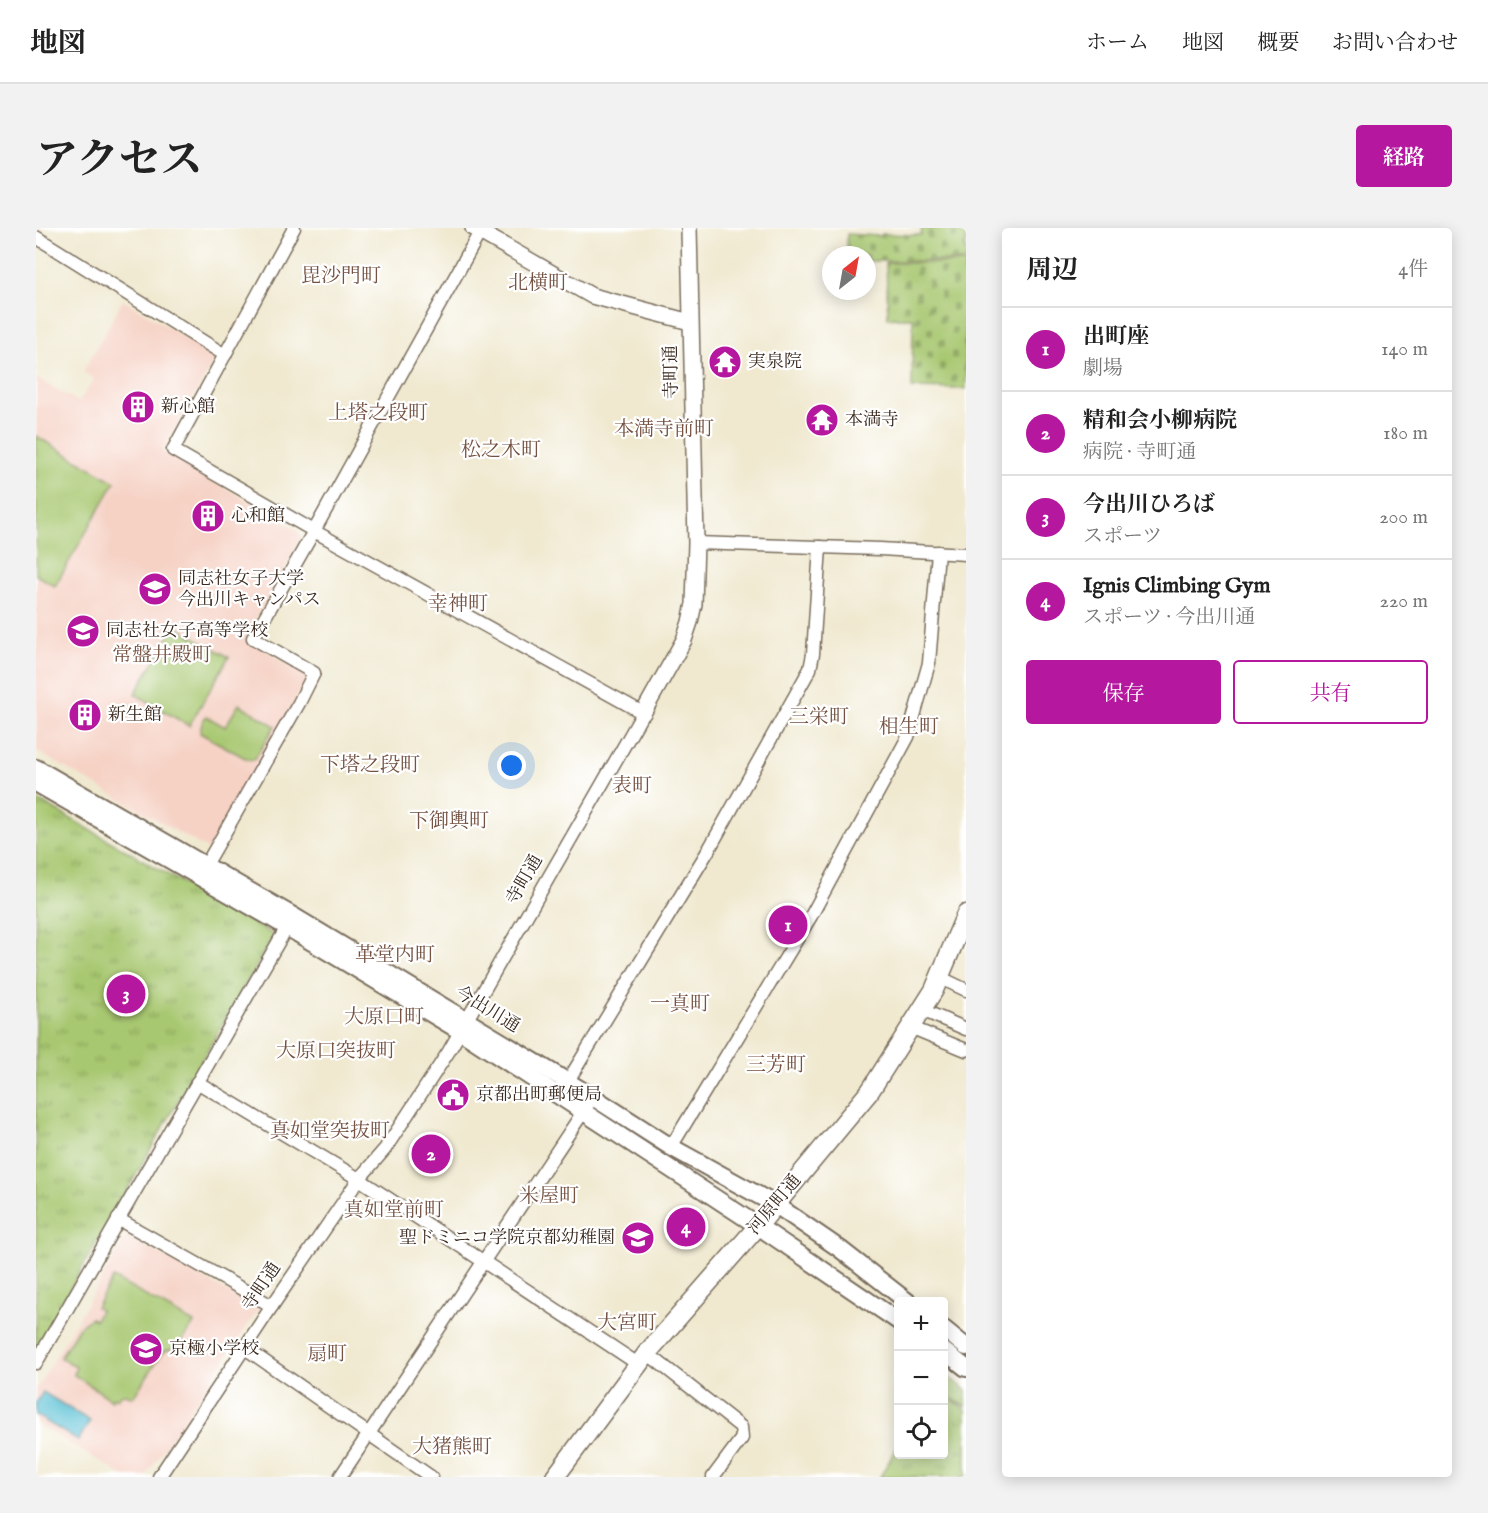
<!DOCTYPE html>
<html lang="ja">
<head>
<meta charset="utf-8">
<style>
	:root { --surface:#fff; --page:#f2f2f2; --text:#222; --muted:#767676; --line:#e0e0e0; --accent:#b5179e }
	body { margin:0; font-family:"IM FELL English","Noto Serif JP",serif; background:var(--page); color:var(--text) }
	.controls { position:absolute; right:18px; bottom:18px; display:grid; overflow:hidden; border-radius:6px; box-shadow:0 3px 15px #0003 }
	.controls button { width:54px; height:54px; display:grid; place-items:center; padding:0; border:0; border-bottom:2px solid var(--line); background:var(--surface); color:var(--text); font:30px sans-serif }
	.compass { position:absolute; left:786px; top:18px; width:54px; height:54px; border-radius:50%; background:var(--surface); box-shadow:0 3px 15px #0003; rotate:31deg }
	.you { position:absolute; left:476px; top:538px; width:21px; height:21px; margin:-15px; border:4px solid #fff; border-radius:50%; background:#1a73e8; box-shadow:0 0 0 9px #1a73e833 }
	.badge { display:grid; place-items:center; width:39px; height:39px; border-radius:50%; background:var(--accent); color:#fff; font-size:20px; font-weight:700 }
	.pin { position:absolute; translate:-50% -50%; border:3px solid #fff; box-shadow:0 2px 6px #0006 }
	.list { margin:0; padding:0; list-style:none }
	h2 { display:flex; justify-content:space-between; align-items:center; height:78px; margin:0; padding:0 24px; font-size:26px }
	h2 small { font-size:20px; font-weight:400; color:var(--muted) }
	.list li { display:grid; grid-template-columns:39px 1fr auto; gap:18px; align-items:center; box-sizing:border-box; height:84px; padding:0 24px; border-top:2px solid var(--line) }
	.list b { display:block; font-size:22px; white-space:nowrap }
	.list p { margin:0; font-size:20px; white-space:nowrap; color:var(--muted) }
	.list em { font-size:20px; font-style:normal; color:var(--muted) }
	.actions { display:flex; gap:12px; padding:18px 24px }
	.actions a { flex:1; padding:14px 0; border:2px solid var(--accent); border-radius:6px; text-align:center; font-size:21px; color:var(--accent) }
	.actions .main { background:var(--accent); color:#fff }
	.icon { flex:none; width:33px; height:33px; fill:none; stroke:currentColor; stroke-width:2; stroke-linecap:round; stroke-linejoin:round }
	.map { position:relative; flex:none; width:930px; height:1249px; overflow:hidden; border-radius:6px }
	header { display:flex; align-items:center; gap:36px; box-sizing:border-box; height:84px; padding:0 30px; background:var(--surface); border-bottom:2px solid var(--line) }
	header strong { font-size:28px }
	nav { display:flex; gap:33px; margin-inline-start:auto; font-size:21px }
	.intro { display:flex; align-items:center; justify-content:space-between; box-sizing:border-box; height:144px; padding:0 36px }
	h1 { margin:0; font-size:42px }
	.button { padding:15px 27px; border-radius:6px; background:var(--accent); color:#fff; font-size:21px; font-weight:700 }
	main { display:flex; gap:36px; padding:0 36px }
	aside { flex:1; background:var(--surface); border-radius:6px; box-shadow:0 3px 15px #0003 }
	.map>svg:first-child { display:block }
	.built { fill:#f6d2c5 }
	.green { fill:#a7c76f; stroke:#717846; stroke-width:1.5 }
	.cemetery { fill:url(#cemetery-stones); stroke:#717846; stroke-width:1.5 }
	.park { fill:url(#park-tufts); stroke:#717846; stroke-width:1.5 }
	.water { fill:#57bfd4; stroke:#497479; stroke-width:1.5 }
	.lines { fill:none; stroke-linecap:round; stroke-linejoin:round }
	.minor-casing { stroke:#7a6d5c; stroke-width:15 }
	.tertiary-casing { stroke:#7a6d5c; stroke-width:18 }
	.secondary-casing { stroke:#7a6d5c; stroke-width:20 }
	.primary-casing { stroke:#7a6d5c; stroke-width:21 }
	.minor { stroke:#fff; stroke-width:12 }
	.tertiary { stroke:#fff; stroke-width:15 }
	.secondary { stroke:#fff; stroke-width:16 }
	.primary { stroke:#fff; stroke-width:18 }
	.labels { text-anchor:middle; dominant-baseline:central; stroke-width:4.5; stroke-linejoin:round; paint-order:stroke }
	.poi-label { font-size:18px; fill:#3b2a1e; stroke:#fff; text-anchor:start }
	.street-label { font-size:18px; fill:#3b2a1e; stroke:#fff }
	.neighbourhood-label { font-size:20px; fill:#755242; stroke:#fff }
</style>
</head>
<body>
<header>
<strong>地図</strong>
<nav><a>ホーム</a><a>地図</a><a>概要</a><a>お問い合わせ</a></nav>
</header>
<div class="intro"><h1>アクセス</h1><a class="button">経路</a></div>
<main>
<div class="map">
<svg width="930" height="1249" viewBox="0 0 930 1249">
	<defs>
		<pattern id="cemetery-stones" width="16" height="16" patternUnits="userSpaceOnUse" patternTransform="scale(1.5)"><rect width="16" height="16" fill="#a7c76f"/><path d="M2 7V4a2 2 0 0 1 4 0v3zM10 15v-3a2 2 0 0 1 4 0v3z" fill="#89a25b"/></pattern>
		<pattern id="park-tufts" width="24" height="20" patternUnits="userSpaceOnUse" patternTransform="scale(1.5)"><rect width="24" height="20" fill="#a7c76f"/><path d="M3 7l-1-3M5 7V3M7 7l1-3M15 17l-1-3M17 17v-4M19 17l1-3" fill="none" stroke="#89a25b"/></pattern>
	</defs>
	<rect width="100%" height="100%" fill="#fff"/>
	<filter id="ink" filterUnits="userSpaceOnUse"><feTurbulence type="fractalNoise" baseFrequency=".0167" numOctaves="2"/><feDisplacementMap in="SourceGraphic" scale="12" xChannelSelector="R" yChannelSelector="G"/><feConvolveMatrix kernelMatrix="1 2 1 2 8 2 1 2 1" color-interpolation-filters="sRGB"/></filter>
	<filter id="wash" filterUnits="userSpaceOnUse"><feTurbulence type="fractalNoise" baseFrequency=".008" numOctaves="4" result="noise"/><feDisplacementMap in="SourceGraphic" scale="24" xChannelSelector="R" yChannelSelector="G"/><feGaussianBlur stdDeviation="1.35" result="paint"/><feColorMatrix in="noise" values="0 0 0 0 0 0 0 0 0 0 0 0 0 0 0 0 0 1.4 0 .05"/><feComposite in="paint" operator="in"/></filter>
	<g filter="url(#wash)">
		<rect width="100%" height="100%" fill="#f0e9d0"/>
		<g class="built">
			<polygon points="87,72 181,128 126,223 262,302 266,309 209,411 271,447 272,450 173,622 0,523 0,150 43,174 58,151 47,144"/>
			<polygon points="91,1008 223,1081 109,1249 89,1249 0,1195 0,1162"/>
		</g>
		<g class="green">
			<polygon points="0,208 79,254 19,358 0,347"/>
			<polygon points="139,398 193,429 153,498 99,466"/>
			<polygon points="203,476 239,498 218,532 211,531 164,505 166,495 170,488 189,499"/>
			<polygon points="77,1050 158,1095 142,1119 127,1124 98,1168 96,1169 90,1166 84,1167 81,1171 77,1169 76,1172 38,1147 40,1138 24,1130 43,1099 55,1090 59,1092 64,1082 60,1079"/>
		</g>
		<g class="cemetery">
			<polygon points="886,0 930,0 930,33 831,33 831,27 810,27 811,6 844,8 846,6 885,7"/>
			<polygon points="850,35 930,35 930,161 876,160 877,90 852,90"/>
		</g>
		<g class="park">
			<polygon points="0,571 238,707 0,1120"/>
			<polygon points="908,1146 930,1162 930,1179 910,1167 930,1182 930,1249 844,1249 862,1218 862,1226 908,1226"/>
		</g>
		<polygon class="water" points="7,1164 54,1193 42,1213 0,1187 0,1175"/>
	</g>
	<g filter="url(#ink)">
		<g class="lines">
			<g class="minor-casing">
				<g id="minor">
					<polyline points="0,9 189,127"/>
					<polyline points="660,315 844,321 930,326"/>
					<polyline points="170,637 263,475 278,445 217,410 278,303 444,4"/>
					<polyline points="903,749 930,762"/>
					<polyline points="886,782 930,801"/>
					<polyline points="874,799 930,822"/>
					<polyline points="532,853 672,623 774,441 777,426 784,319"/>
					<polyline points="161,854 323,951 602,1136"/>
					<polyline points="635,919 775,688 872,509 893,435 902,324"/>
					<polyline points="82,991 236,1078"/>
					<polyline points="209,1120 395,1249"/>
					<polyline points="611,1125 705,1199 706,1210 677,1249"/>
					<polyline points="0,1135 251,699"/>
					<polyline points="123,1249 236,1078 323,951 349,921 413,823 607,485 278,303 137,222 258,0"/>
					<polyline points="304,1249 557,869"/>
				</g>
			</g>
			<g class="tertiary-casing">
				<g id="tertiary">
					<polyline points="437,0 556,68 654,94"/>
					<polyline points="607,485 648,412 654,394 658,376 660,315 653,0"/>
				</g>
			</g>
			<g class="secondary-casing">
				<g id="secondary">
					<polyline points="0,540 257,688 557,869 635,919 740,977 804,1021 872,1074"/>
					<polyline points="0,555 251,699 424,803 722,998 862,1093"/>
					<polyline points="908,1101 930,1119"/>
					<polyline points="908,1123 930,1140"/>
				</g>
			</g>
			<g class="primary-casing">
				<polyline id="primary" points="519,1249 611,1125 722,998 834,863 898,762 930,686"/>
			</g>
			<use href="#minor" class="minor"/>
			<use href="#tertiary" class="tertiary"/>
			<use href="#secondary" class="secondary"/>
			<use href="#primary" class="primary"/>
		</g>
	</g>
	<defs>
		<g id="temple-disc" transform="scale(1.725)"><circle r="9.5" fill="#b5179e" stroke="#fff"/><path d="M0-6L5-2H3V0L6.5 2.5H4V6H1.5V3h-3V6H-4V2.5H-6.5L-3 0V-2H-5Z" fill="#fff"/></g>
		<g id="building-disc" transform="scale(1.725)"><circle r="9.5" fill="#b5179e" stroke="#fff"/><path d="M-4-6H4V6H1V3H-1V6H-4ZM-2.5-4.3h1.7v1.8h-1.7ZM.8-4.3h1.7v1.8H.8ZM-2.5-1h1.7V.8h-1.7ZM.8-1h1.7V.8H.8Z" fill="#fff"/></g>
		<g id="university-disc" transform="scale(1.725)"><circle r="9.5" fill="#b5179e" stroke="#fff"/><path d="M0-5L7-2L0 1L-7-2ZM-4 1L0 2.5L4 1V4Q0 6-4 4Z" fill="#fff"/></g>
		<g id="school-disc" transform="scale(1.725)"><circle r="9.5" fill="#b5179e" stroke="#fff"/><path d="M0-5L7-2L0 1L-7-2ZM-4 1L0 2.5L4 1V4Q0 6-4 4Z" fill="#fff"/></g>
		<g id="civic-disc" transform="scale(1.725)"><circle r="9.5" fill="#b5179e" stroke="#fff"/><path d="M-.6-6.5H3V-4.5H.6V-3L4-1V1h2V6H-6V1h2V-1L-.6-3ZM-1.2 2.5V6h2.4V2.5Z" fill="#fff"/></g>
	</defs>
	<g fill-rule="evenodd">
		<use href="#temple-disc" x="689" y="134"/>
		<use href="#building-disc" x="102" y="179"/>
		<use href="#temple-disc" x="786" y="192"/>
		<use href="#building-disc" x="172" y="288"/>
		<use href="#university-disc" x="119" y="361"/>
		<use href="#school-disc" x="47" y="403"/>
		<use href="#building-disc" x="49" y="487"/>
		<use href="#civic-disc" x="417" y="867"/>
		<use href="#school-disc" x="602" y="1010"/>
		<use href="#school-disc" x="110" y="1121"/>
	</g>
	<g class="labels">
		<g class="poi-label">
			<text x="712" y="134">実泉院</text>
			<text x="125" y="179">新心館</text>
			<text x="809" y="192">本満寺</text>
			<text x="195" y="288">心和館</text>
			<text x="142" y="351">同志社女子大学<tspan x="142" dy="21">今出川キャンパス</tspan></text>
			<text x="70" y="403">同志社女子高等学校</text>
			<text x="72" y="487">新生館</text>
			<text x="440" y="867">京都出町郵便局</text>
			<text x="579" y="1010" text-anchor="end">聖ドミニコ学院京都幼稚園</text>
			<text x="133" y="1121">京極小学校</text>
		</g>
		<g class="street-label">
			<text transform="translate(636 144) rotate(-91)">寺町通</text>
			<text transform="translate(489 652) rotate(-60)">寺町通</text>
			<text transform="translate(451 782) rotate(31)">今出川通</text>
			<text transform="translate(739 977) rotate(-50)">河原町通</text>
			<text transform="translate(226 1059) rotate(-56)">寺町通</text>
		</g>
		<g class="neighbourhood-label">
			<text x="305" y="48">毘沙門町</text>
			<text x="502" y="55">北横町</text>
			<text x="342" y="185">上塔之段町</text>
			<text x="628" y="201">本満寺前町</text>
			<text x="465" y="222">松之木町</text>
			<text x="422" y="376">幸神町</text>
			<text x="126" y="427">常盤井殿町</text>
			<text x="783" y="489">三栄町</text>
			<text x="873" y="499">相生町</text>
			<text x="334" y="537">下塔之段町</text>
			<text x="596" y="558">表町</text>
			<text x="413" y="593">下御輿町</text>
			<text x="359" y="727">革堂内町</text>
			<text x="644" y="776">一真町</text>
			<text x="348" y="789">大原口町</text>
			<text x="300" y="823">大原口突抜町</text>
			<text x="740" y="837">三芳町</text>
			<text x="294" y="903">真如堂突抜町</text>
			<text x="513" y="968">米屋町</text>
			<text x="358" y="982">真如堂前町</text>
			<text x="591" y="1095">大宮町</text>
			<text x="291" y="1126">扇町</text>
			<text x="416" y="1219">大猪熊町</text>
		</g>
	</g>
</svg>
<div class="controls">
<button>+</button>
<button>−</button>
<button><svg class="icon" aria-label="locate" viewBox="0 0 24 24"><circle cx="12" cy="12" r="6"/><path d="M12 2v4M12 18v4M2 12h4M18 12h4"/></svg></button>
</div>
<svg class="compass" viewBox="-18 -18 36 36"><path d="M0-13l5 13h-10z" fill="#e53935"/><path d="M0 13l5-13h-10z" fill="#767676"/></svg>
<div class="you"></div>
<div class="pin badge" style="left:752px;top:697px">1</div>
<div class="pin badge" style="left:395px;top:926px">2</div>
<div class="pin badge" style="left:90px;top:766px">3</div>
<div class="pin badge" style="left:650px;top:999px">4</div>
</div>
<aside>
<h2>周辺<small>4件</small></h2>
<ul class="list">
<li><span class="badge">1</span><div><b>出町座</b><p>劇場</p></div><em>140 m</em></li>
<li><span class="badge">2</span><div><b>精和会小柳病院</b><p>病院 · 寺町通</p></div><em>180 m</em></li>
<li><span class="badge">3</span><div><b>今出川ひろば</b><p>スポーツ</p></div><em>200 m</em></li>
<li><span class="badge">4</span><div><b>Ignis Climbing Gym</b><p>スポーツ · 今出川通</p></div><em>220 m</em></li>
</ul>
<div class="actions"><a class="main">保存</a><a>共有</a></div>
</aside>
</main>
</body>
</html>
